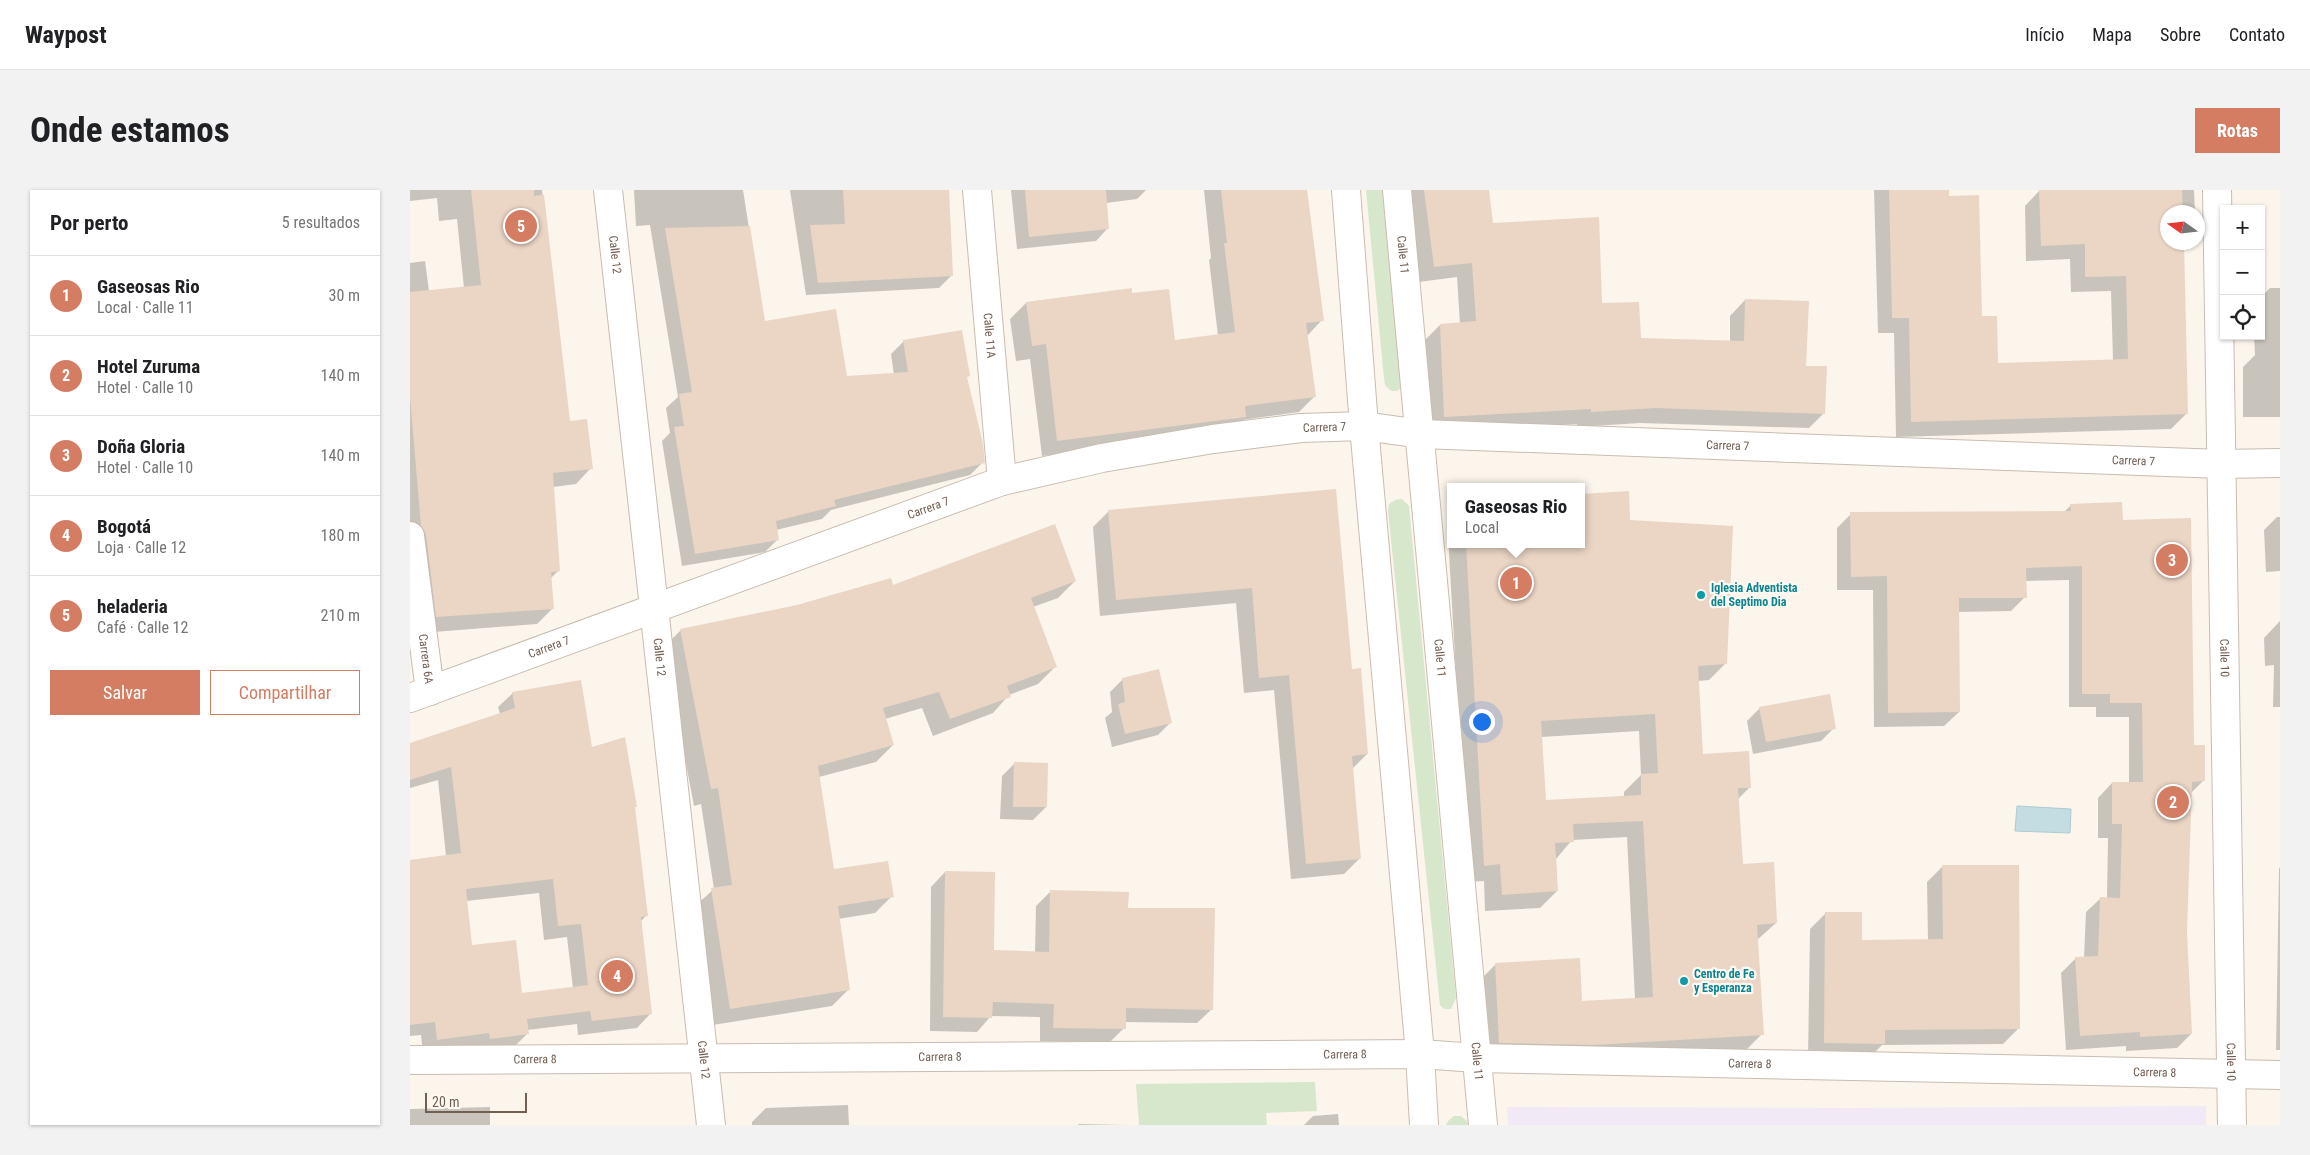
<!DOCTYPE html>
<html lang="pt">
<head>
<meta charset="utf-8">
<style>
	:root { --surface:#fff; --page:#f2f2f2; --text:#202124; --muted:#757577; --line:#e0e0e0; --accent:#d47d62 }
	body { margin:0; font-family:"Roboto Condensed",sans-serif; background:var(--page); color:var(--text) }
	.controls { position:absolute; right:15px; top:15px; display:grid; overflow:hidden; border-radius:0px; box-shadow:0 1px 4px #0004 }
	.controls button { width:45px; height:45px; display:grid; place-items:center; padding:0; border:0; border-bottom:1px solid var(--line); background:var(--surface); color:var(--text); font:25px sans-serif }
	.compass { position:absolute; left:1750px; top:15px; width:45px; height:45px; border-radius:50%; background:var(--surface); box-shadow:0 1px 4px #0004; rotate:284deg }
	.scale { position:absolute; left:15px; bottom:12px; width:102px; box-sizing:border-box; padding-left:5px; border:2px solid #735e52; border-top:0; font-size:14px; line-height:18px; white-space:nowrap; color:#735e52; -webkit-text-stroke:4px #fdf9f3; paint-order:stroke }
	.you { position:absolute; left:1071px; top:531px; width:18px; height:18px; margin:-12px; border:4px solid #fff; border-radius:50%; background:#1a73e8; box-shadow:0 0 0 8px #1a73e833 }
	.badge { display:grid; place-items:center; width:32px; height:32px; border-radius:50%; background:var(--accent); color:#fff; font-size:16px; font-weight:700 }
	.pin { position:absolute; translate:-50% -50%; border:2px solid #fff; box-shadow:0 1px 5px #0006 }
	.popup { position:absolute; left:1037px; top:293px; width:138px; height:65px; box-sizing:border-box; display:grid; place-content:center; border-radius:0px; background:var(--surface); filter:drop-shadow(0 1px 4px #0005); font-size:16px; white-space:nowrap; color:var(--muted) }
	.popup b { font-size:19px; color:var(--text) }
	.popup::after { content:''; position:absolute; left:50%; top:100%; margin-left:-10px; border:10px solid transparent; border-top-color:var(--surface) }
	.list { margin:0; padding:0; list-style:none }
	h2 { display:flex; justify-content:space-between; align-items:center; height:65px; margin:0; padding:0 20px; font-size:21px }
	h2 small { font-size:16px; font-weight:400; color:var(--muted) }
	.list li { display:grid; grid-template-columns:32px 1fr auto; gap:15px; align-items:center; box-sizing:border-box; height:80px; padding:0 20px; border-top:1px solid var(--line) }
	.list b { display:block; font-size:19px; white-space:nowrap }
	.list p { margin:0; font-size:16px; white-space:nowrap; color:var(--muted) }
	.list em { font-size:16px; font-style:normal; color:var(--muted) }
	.actions { display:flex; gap:10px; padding:15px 20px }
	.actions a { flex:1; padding:11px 0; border:1px solid var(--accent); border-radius:0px; text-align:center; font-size:18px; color:var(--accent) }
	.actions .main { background:var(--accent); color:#fff }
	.icon { flex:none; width:28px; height:28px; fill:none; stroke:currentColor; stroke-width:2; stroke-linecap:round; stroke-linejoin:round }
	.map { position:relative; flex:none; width:1870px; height:935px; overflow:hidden; border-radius:0px }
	header { display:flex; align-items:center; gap:30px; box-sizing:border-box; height:70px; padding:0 25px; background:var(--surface); border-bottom:1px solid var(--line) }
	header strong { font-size:24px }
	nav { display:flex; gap:28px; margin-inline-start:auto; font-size:18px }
	.intro { display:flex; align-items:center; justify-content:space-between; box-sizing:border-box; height:120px; padding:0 30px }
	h1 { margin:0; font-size:35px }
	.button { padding:12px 22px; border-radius:0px; background:var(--accent); color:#fff; font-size:18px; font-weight:700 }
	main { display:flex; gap:30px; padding:0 30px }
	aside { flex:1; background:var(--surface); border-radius:0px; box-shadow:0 1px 4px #0004 }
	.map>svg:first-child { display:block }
	.education { fill:#f2e9f7 }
	.green { fill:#d7e7cc }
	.water { fill:#c3dde2; stroke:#aaccd3 }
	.shadow { fill:#0003; fill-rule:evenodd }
	.building { fill:#ebd5c5; fill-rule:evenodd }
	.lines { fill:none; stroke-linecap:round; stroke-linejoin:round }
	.minor-casing { stroke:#c9bcb0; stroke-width:30 }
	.tertiary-casing { stroke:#c9bcb0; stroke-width:30 }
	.secondary-casing { stroke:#ccbcaf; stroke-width:30 }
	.minor { stroke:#fff; stroke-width:28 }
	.tertiary { stroke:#fff; stroke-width:28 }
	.secondary { stroke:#fff; stroke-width:28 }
	.culture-dot { fill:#0f9aa8; stroke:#fdf9f3; stroke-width:2 }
	.labels { text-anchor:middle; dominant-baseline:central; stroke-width:4.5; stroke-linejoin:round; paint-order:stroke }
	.street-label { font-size:12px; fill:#735e52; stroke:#fdf9f3 }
	.culture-label { font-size:12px; font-weight:bold; fill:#0d838f; stroke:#fdf9f3; text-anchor:start }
</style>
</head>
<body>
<header>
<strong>Waypost</strong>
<nav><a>Início</a><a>Mapa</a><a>Sobre</a><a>Contato</a></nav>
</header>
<div class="intro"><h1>Onde estamos</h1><a class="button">Rotas</a></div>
<main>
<aside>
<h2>Por perto<small>5 resultados</small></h2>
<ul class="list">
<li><span class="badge">1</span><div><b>Gaseosas Rio</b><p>Local · Calle 11</p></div><em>30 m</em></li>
<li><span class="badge">2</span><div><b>Hotel Zuruma</b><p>Hotel · Calle 10</p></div><em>140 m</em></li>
<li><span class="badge">3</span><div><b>Doña Gloria</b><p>Hotel · Calle 10</p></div><em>140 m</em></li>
<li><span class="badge">4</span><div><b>Bogotá</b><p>Loja · Calle 12</p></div><em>180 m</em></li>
<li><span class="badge">5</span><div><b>heladeria</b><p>Café · Calle 12</p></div><em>210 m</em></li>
</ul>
<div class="actions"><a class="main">Salvar</a><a>Compartilhar</a></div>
</aside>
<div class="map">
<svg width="1870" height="935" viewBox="0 0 1870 935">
	<rect width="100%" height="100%" fill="#fbf5ec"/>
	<polygon class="education" points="1796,916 1796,935 1098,935 1097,917 1441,918"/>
	<g class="green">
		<polygon points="956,0 975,0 992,197 987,201 981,201 975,195 974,189"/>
		<polygon points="992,309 999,316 1046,808 1041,819 1034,819 1030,815 978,321 979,314 985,310"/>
		<polygon points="905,892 907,921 856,923 857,935 729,935 726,894"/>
		<polygon points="1044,926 1051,926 1057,931 1058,935 1036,935 1038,931"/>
	</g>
	<polygon class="water" points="1607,616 1661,619 1660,643 1605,641"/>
	<g class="shadow">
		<polygon points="0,0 132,0 158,233 181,278 166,294 143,297 149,380 140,389 142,419 127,434 11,443 0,360 0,73 15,71 19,101 54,98 47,29 29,31 27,8 0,11"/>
		<polygon points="224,0 333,0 354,133 436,187 484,185 481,164 494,151 558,186 556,188 573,272 560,285 421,320 412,329 366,340 368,349 355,362 272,376 252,251 260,243 256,218 268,207 240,35 226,36"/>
		<polygon points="380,0 537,0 542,85 529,98 396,105"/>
		<polygon points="601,0 736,0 727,9 696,13 698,38 686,51 607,59"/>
		<polygon points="794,0 895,0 912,130 897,146 905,206 889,222 832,230 819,243 632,266 620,169 606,171 600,129 616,113 721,104 763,151 808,146 799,70 801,68"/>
		<polygon points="999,0 1078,0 1082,34 1191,115 1230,149 1320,152 1320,126 1335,110 1414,223 1399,238 1230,233 1167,237 1167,234 1020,242 1015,150 1030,135 1050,134 1047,87 1009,92"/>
		<polygon points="1464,0 1538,0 1538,7 1571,127 1587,174 1703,171 1701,101 1661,102 1660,69 1616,71 1615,16 1630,0 1784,0 1785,22 1758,22 1758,52 1776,224 1761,239 1486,247 1484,143 1468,143"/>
		<polygon points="1860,98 1870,98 1870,227 1833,227 1833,177 1845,165 1844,146 1851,146 1851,107"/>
		<polygon points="925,300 941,481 957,564 942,579 950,668 934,684 881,689 864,500 834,503 826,413 690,426 683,337 699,321"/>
		<path d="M1171,305L1219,331L1316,473L1299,490L1288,491L1292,565L1340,597L1328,609L1332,675L1366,733L1347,750L1352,844L1335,861L1073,869L1069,791L1086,774L1171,813L1225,809L1217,647L1162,650L1146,669L1147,701L1130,718L1075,721L1074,691L1058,692L1038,346L1041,344V354H1171ZM1229,541L1231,585L1214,602V607L1134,611L1131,547Z"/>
		<polygon points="1661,315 1712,332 1793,591 1780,604 1776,742 1781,844 1767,858 1716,861 1716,856 1656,860 1651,783 1666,768 1674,768 1676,722 1691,708 1697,708 1698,648 1688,648 1688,608 1702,593 1719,593 1719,527 1686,527 1686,517 1659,517 1659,390 1615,391 1615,407 1601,421 1548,422 1549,522 1534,536 1464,537 1463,400 1427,400 1427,338 1441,324 1654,322"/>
		<polygon points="1867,327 1870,327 1870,381 1856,382 1854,340"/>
		<polygon points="665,391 648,408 623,417 645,477 628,494 599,505 583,523 523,546 512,518 475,529 483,555 466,572 409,587 423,680 482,706 465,723 428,729 439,799 422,816 303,835 285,716 304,699 291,614 284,616 254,457 271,440 482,397"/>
		<polygon points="1870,431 1870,517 1863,517 1864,475 1855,476 1854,448"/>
		<polygon points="713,489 761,532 748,545 702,557 695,528 702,522 700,502"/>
		<path d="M103,503L181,559L224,618L236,726L230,732L241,823L227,838L168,845L167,834L117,840V844L103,858L13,863L11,845L0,846V704L36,666L28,590L0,598V554L90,524L88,517ZM129,703L134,750L157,747L163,798L111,804L61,757L56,711Z"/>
		<polygon points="1350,518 1424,538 1411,551 1343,564 1337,531"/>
		<polygon points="605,573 636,617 623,630 590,629 592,586"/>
		<polygon points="1533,676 1609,838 1593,854 1472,855 1458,869 1398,869 1400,739 1416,723 1451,752 1518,750 1517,692"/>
		<polygon points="1870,677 1870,860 1866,860 1869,679"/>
		<polygon points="535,682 583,762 625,763 626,716 640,702 717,719 802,819 787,833 714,832 714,838 700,852 630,851 630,827 581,826 567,842 520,841 521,697"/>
		<polygon points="438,915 439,935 342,935 342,932 356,918"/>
		<polygon points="80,917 80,935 0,935 0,919"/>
		<polygon points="928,924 929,935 894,935 903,926"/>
		<polygon points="669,934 716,935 668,935"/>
	</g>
	<g class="building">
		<polygon points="61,0 124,0 124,6 134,5 160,231 177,229 183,279 143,283 150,381 141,382 144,419 26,427 16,344 11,336 0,207 0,102 71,95"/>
		<polygon points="433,0 539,0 543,86 408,93 400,35 435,34"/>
		<polygon points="615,0 696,0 699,39 619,47"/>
		<polygon points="811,0 897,0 914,131 896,133 906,207 835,216 836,227 647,251 636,154 622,156 616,112 722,98 722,103 759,99 765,150 825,142 814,53 817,53"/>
		<polygon points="1014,0 1079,0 1083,33 1189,27 1192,113 1229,112 1231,148 1334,151 1335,109 1399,111 1396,176 1417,176 1415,224 1246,218 1181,222 1181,219 1034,227 1030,134 1066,131 1062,73 1024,77"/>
		<polygon points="1479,0 1539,0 1539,6 1569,5 1572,126 1587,126 1588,173 1718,169 1716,86 1675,87 1675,54 1631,56 1629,0 1772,0 1773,22 1758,22 1758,52 1774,52 1778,224 1501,232 1499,128 1482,128"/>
		<polygon points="340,36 355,131 426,119 437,186 498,182 493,150 552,140 560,186 557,187 573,254 575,273 424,310 426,316 366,331 369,350 285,364 264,237 274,236 269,204 282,202 255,38"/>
		<polygon points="926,299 942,479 951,478 958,564 942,566 951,669 896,674 879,485 849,488 842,398 706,410 698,320"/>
		<path d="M1219,301L1220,330L1323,336L1317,474L1288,476L1293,564L1339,561L1341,598H1328L1333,674L1364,672L1367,733L1347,735L1354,845L1184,855L1089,853L1085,773L1170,768L1172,811L1243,807L1233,631L1163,634L1164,652L1145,653L1148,701L1092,705L1090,674L1074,676L1056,354H1171V304ZM1245,524L1248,583L1231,584V605L1136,610L1131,531Z"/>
		<polygon points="1712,312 1713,330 1781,328 1784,555 1795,555 1795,591 1782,592 1777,742 1782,844 1730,847 1730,842 1670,846 1665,767 1688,766 1690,707 1710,708 1712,634 1702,634 1702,592 1733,592 1732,513 1700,513 1700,504 1672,504 1672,376 1616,378 1617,408 1549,408 1550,522 1478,523 1477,386 1441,387 1440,322 1661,321 1660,314"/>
		<polygon points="645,334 666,391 621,408 647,477 597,496 601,507 540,529 529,502 473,518 484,555 408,576 424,679 478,671 484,707 428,716 440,800 320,819 301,698 322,695 308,598 301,599 270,439 387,415 481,388 483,395"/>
		<polygon points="749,479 762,533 715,544 708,514 715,512 712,488"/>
		<path d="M171,490L182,557L215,547L227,617H225L238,726L231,727L242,824L182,831L180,821L117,829L119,844L80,849L79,843L27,850L25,832L0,835V670L51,663L41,577L0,590V553L105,518L102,502ZM143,689L148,736L171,734L178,795L112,803L106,750L62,755L56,699Z"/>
		<polygon points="1420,504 1426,539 1356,552 1349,517"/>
		<polygon points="604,572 638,573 637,617 603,617"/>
		<polygon points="1532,675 1609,675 1610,839 1475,840 1475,854 1414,853 1415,722 1452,722 1452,750 1533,749"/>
		<polygon points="535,681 585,682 584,760 639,762 640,700 719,702 718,718 805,718 803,820 716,818 716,839 643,838 644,814 583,812 582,828 533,827"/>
	</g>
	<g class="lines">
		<g class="minor-casing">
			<g id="minor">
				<path id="s1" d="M198,0L301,935"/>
				<path id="s2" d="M567,0L592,291"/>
				<path id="s3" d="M1807,0L1822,935"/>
				<path id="s4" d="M0,346L20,501"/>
				<path id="s5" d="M0,508L592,291L692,268L803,249L891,238L954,236L1011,244L1811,274L1870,273"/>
			</g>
		</g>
		<g class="tertiary-casing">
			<g id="tertiary">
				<path id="s6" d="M0,870L1010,864L1067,868L1870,885"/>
			</g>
		</g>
		<g class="secondary-casing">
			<g id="secondary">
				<polyline points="936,0 954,236 1010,864 1014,935"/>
				<path id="s7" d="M987,0L1073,935"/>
			</g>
		</g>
		<use href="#minor" class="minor"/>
		<use href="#tertiary" class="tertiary"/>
		<use href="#secondary" class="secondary"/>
	</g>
	<g class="culture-dot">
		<circle cx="1291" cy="405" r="5"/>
		<circle cx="1274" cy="791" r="5"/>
	</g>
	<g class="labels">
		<g class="street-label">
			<text stroke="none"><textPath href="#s7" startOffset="65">Calle 11</textPath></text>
			<text stroke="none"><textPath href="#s1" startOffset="65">Calle 12</textPath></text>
			<text stroke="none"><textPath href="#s2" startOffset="146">Calle 11A</textPath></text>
			<text stroke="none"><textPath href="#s5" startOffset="958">Carrera 7</textPath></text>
			<text stroke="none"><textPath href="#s5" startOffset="1362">Carrera 7</textPath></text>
			<text stroke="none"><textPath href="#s5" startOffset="1768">Carrera 7</textPath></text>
			<text stroke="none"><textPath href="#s5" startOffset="552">Carrera 7</textPath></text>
			<text stroke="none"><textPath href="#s5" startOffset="148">Carrera 7</textPath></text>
			<text stroke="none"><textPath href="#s7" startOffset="470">Calle 11</textPath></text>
			<text stroke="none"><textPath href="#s4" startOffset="124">Carrera 6A</textPath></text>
			<text stroke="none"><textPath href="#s1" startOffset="470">Calle 12</textPath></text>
			<text stroke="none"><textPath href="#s3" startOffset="468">Calle 10</textPath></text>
			<text stroke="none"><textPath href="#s6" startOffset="935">Carrera 8</textPath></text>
			<text stroke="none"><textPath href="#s6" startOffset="530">Carrera 8</textPath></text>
			<text stroke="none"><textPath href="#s6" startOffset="125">Carrera 8</textPath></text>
			<text stroke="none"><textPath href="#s1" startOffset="875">Calle 12</textPath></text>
			<text stroke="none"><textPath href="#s7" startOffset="875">Calle 11</textPath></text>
			<text stroke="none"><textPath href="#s3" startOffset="872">Calle 10</textPath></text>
			<text stroke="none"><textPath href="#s6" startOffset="1340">Carrera 8</textPath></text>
			<text stroke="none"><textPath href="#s6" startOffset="1745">Carrera 8</textPath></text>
		</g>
		<g class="culture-label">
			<text x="1301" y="398">Iglesia Adventista<tspan x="1301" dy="14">del Septimo Dia</tspan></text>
			<text x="1284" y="784">Centro de Fe<tspan x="1284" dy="14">y Esperanza</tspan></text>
		</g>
	</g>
</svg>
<div class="controls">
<button>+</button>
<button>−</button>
<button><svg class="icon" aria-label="locate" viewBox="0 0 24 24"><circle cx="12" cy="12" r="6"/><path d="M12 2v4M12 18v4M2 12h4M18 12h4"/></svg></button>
</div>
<svg class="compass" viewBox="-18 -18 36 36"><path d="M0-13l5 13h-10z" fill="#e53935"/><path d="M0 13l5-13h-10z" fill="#757577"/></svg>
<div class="scale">20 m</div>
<div class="you"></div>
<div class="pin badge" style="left:1106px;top:393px">1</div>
<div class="popup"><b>Gaseosas Rio</b>Local</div>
<div class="pin badge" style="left:1763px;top:612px">2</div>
<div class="pin badge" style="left:1762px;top:370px">3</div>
<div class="pin badge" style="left:207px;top:786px">4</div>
<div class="pin badge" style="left:111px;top:36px">5</div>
</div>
</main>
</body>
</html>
